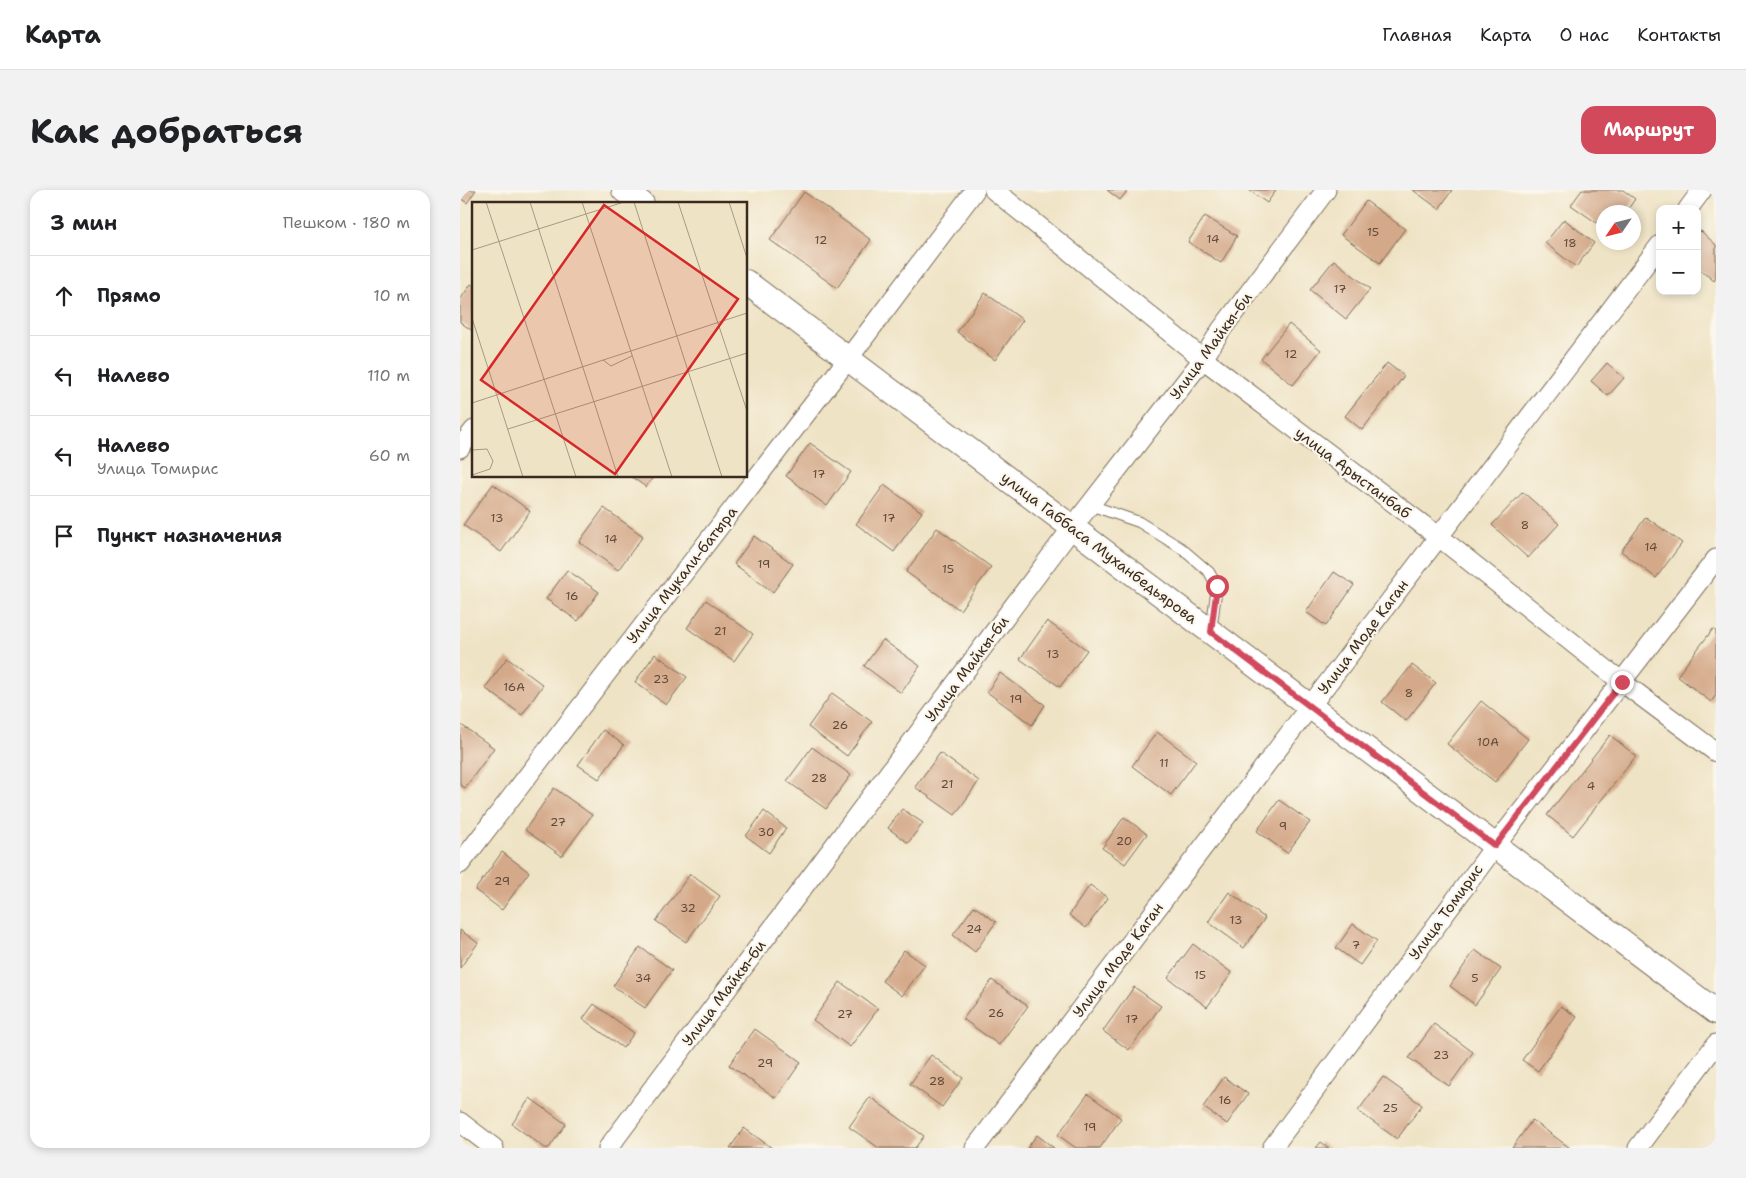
<!DOCTYPE html>
<html lang="ru">
<head>
<meta charset="utf-8">
<style>
	:root { --surface:#fff; --page:#f2f2f2; --text:#202124; --muted:#757577; --line:#e0e0e0; --accent:#d1495b }
	body { margin:0; font-family:"Shantell Sans",sans-serif; background:var(--page); color:var(--text) }
	.controls { position:absolute; right:15px; top:15px; display:grid; overflow:hidden; border-radius:10px; box-shadow:0 2px 8px #0003 }
	.controls button { width:45px; height:45px; display:grid; place-items:center; padding:0; border:0; border-bottom:1px solid var(--line); background:var(--surface); color:var(--text); font:25px sans-serif }
	.compass { position:absolute; left:1136px; top:15px; width:45px; height:45px; border-radius:50%; background:var(--surface); box-shadow:0 2px 8px #0003; rotate:235deg }
	.stop { position:absolute; width:15px; height:15px; margin:-11px; border:4px solid #d1495b; border-radius:50%; background:#fff }
	.stop.end { background:#d1495b; border-color:#fff; box-shadow:0 1px 5px #0008 }
	.list { margin:0; padding:0; list-style:none }
	h2 { display:flex; justify-content:space-between; align-items:center; height:65px; margin:0; padding:0 20px; font-size:21px }
	h2 small { font-size:16px; font-weight:400; color:var(--muted) }
	.list li { display:grid; grid-template-columns:32px 1fr auto; gap:15px; align-items:center; box-sizing:border-box; height:80px; padding:0 20px; border-top:1px solid var(--line) }
	.list b { display:block; font-size:19px; white-space:nowrap }
	.list p { margin:0; font-size:16px; white-space:nowrap; color:var(--muted) }
	.list em { font-size:16px; font-style:normal; color:var(--muted) }
	.icon { flex:none; width:28px; height:28px; fill:none; stroke:currentColor; stroke-width:2; stroke-linecap:round; stroke-linejoin:round }
	.map { position:relative; flex:none; width:1256px; height:958px; overflow:hidden; border-radius:15px }
	header { display:flex; align-items:center; gap:30px; box-sizing:border-box; height:70px; padding:0 25px; background:var(--surface); border-bottom:1px solid var(--line) }
	header strong { font-size:24px }
	nav { display:flex; gap:28px; margin-inline-start:auto; font-size:18px }
	.intro { display:flex; align-items:center; justify-content:space-between; box-sizing:border-box; height:120px; padding:0 30px }
	h1 { margin:0; font-size:35px }
	.button { padding:12px 22px; border-radius:15px; background:var(--accent); color:#fff; font-size:18px; font-weight:700 }
	main { display:flex; gap:30px; padding:0 30px }
	aside { flex:1; background:var(--surface); border-radius:15px; box-shadow:0 2px 8px #0003 }
	.map>svg:first-child { display:block }
	.building { fill:#d4a989 }
	.lines { fill:none; stroke-linecap:round; stroke-linejoin:round }
	.service-casing { stroke:#7a6b58; stroke-width:12 }
	.minor-casing { stroke:#7a6b58; stroke-width:21 }
	.tertiary-casing { stroke:#7a6b58; stroke-width:26 }
	.service { stroke:#fff; stroke-width:10 }
	.minor { stroke:#fff; stroke-width:19 }
	.tertiary { stroke:#fff; stroke-width:24 }
	.route { stroke:#d1495b; stroke-width:6 }
	.labels { text-anchor:middle; dominant-baseline:central; stroke-width:4.5; stroke-linejoin:round; paint-order:stroke }
	.number-label { font-size:12px; fill:#614a39 }
	.street-label { font-size:15px; fill:#3b2a1e; stroke:#fbf7ec }
	.inset-road { fill:none; stroke:#a79982; stroke-width:1 }
	.view { fill:#d62828; fill-opacity:0.15; stroke:#d62828; stroke-width:2.5 }
	.inset-edge { fill:none; stroke:#3b2a1e; stroke-width:2.5 }
</style>
</head>
<body>
<header>
<strong>Карта</strong>
<nav><a>Главная</a><a>Карта</a><a>О нас</a><a>Контакты</a></nav>
</header>
<div class="intro"><h1>Как добраться</h1><a class="button">Маршрут</a></div>
<main>
<aside>
<h2>3 мин<small>Пешком · 180 m</small></h2>
<ul class="list">
<li><svg class="icon" aria-label="ahead" viewBox="0 0 24 24"><path d="M12 20V5M6 11l6-6 6 6"/></svg><div><b>Прямо</b></div><em>10 m</em></li>
<li><svg class="icon" aria-label="left" viewBox="0 0 24 24"><path d="M17 20v-9H6M10 6l-5 5 5 5"/></svg><div><b>Налево</b></div><em>110 m</em></li>
<li><svg class="icon" aria-label="left" viewBox="0 0 24 24"><path d="M17 20v-9H6M10 6l-5 5 5 5"/></svg><div><b>Налево</b><p>Улица Томирис</p></div><em>60 m</em></li>
<li><svg class="icon" aria-label="arrive" viewBox="0 0 24 24"><path d="M6 21V4h12l-3 4 3 4H6"/></svg><div><b>Пункт назначения</b></div></li>
</ul>
</aside>
<div class="map">
<svg width="1256" height="958" viewBox="0 0 1256 958">
	<rect width="100%" height="100%" fill="#fbf7ec"/>
	<filter id="ink" filterUnits="userSpaceOnUse"><feTurbulence type="fractalNoise" baseFrequency=".02" numOctaves="2"/><feDisplacementMap in="SourceGraphic" scale="10" xChannelSelector="R" yChannelSelector="G"/><feConvolveMatrix kernelMatrix="1 2 1 2 8 2 1 2 1" color-interpolation-filters="sRGB"/></filter>
	<filter id="wash" filterUnits="userSpaceOnUse"><feTurbulence type="fractalNoise" baseFrequency=".0096" numOctaves="4" result="noise"/><feDisplacementMap in="SourceGraphic" scale="20" xChannelSelector="R" yChannelSelector="G"/><feGaussianBlur stdDeviation="1.12" result="paint"/><feColorMatrix in="noise" values="0 0 0 0 0 0 0 0 0 0 0 0 0 0 0 0 0 1.4 0 .05"/><feComposite in="paint" operator="in"/></filter>
	<g filter="url(#wash)">
		<rect width="100%" height="100%" fill="#efe3c5"/>
		<g id="blocks">
			<g class="building">
				<polygon points="0,0 16,0 7,13 0,8"/>
				<polygon points="647,0 668,0 660,10"/>
				<polygon points="789,0 816,0 807,13"/>
				<polygon points="953,0 992,0 979,19"/>
				<polygon points="1122,0 1163,0 1175,9 1166,22 1144,22 1144,38 1111,15"/>
				<polygon points="344,2 411,50 377,98 310,50"/>
				<polygon points="906,11 945,39 920,73 881,45"/>
				<polygon points="745,26 777,46 761,73 728,52"/>
				<polygon points="1104,29 1134,53 1116,77 1085,53"/>
				<polygon points="1241,41 1256,55 1256,88 1254,91 1237,77 1237,45"/>
				<polygon points="874,70 910,99 886,129 850,100"/>
				<polygon points="11,94 14,96 14,142 0,132 0,110"/>
				<polygon points="525,103 563,130 535,170 497,142"/>
				<polygon points="829,134 861,160 833,195 801,169"/>
				<polygon points="927,173 944,186 902,240 885,226"/>
				<polygon points="1147,173 1164,188 1148,206 1131,191"/>
				<polygon points="350,253 391,282 367,316 326,286"/>
				<polygon points="170,286 194,286 186,297"/>
				<polygon points="33,294 70,321 41,362 3,335"/>
				<polygon points="424,295 462,322 434,362 396,334"/>
				<polygon points="1063,302 1099,334 1068,368 1032,335"/>
				<polygon points="144,318 183,346 158,380 119,352"/>
				<polygon points="1186,327 1222,353 1196,388 1161,361"/>
				<polygon points="477,338 531,377 500,420 446,382"/>
				<polygon points="294,346 333,374 313,402 274,374"/>
				<polygon points="107,380 139,402 118,431 86,409"/>
				<polygon points="874,382 894,395 866,436 846,422"/>
				<polygon points="246,410 293,444 274,471 227,438"/>
				<polygon points="587,431 627,460 600,497 560,469"/>
				<polygon points="1253,439 1256,441 1256,505 1251,512 1217,486"/>
				<polygon points="423,450 460,476 441,503 404,476"/>
				<polygon points="195,464 227,487 206,515 175,492"/>
				<polygon points="47,468 83,495 62,525 25,498"/>
				<polygon points="952,475 976,493 946,531 922,512"/>
				<polygon points="540,483 585,515 572,535 527,502"/>
				<polygon points="372,503 412,532 387,566 348,537"/>
				<polygon points="1021,511 1068,549 1035,592 987,554"/>
				<polygon points="0,534 34,558 5,598 0,595"/>
				<polygon points="143,540 164,555 139,589 118,575"/>
				<polygon points="697,542 736,571 711,605 672,576"/>
				<polygon points="1150,545 1176,566 1113,646 1087,625"/>
				<polygon points="352,557 391,585 366,619 327,591"/>
				<polygon points="480,563 519,591 495,625 455,597"/>
				<polygon points="94,598 132,625 102,666 65,640"/>
				<polygon points="819,610 850,632 827,663 797,641"/>
				<polygon points="442,619 463,633 448,653 428,638"/>
				<polygon points="304,621 326,638 309,663 286,646"/>
				<polygon points="664,627 687,644 665,674 642,658"/>
				<polygon points="42,662 69,682 42,720 15,700"/>
				<polygon points="230,684 260,706 226,752 196,731"/>
				<polygon points="630,695 648,708 626,738 609,725"/>
				<polygon points="769,702 805,728 784,758 748,732"/>
				<polygon points="514,716 536,732 515,762 493,745"/>
				<polygon points="893,734 917,751 900,775 876,758"/>
				<polygon points="0,740 18,753 0,778"/>
				<polygon points="733,754 772,783 747,817 708,788"/>
				<polygon points="180,757 212,780 185,818 153,796"/>
				<polygon points="444,760 465,775 442,806 422,791"/>
				<polygon points="1015,760 1041,779 1015,815 990,796"/>
				<polygon points="532,790 568,816 539,855 503,829"/>
				<polygon points="380,792 418,819 390,857 353,830"/>
				<polygon points="674,797 701,816 669,860 643,841"/>
				<polygon points="134,814 174,843 163,858 123,829"/>
				<polygon points="1101,816 1117,827 1078,881 1062,870"/>
				<polygon points="974,834 1013,862 989,896 949,868"/>
				<polygon points="295,839 341,872 316,908 269,875"/>
				<polygon points="471,865 503,888 482,917 450,894"/>
				<polygon points="764,887 788,904 767,934 743,917"/>
				<polygon points="923,887 962,915 937,949 898,921"/>
				<polygon points="628,904 661,928 640,958 616,958 598,945"/>
				<polygon points="410,907 464,946 455,958 419,958 389,937"/>
				<polygon points="70,908 106,934 89,958 85,958 52,934"/>
				<polygon points="1072,930 1110,958 1052,958"/>
				<polygon points="284,938 312,958 270,958"/>
				<polygon points="577,945 594,958 567,958"/>
				<polygon points="861,952 869,958 856,958"/>
			</g>
		</g>
	</g>
	<g filter="url(#ink)">
		<use href="#blocks" fill-opacity="0" stroke="#7a6b58" stroke-width="1"/>
		<g class="lines">
			<g class="service-casing">
				<polyline id="service" points="630,315 679,332 721,358 749,382 757,396 751,441"/>
			</g>
			<g class="minor-casing">
				<g id="minor">
					<polyline points="534,0 743,169 979,347 1162,492 1256,562"/>
					<polyline points="1228,19 1242,0"/>
					<polyline points="0,258 14,240"/>
					<polyline points="0,674 388,169 515,0"/>
					<polyline points="0,932 34,958"/>
					<polyline points="148,958 612,338 743,169 761,140 866,0"/>
					<polyline points="515,958 1200,55"/>
					<polyline points="812,958 1035,656 1256,369"/>
					<polyline points="1178,958 1256,854"/>
				</g>
			</g>
			<g class="tertiary-casing">
				<g id="tertiary">
					<polyline points="164,0 182,14"/>
					<polyline points="286,92 1256,822"/>
				</g>
			</g>
			<use href="#service" class="service"/>
			<use href="#minor" class="minor"/>
			<use href="#tertiary" class="tertiary"/>
		</g>
	</g>
	<g class="lines" filter="url(#ink)">
		<polyline class="route" points="757,396 751,442 1035,656 1162,492"/>
	</g>
	<g class="labels">
		<g class="number-label">
			<text x="913" y="42">15</text>
			<text x="753" y="49">14</text>
			<text x="361" y="50">12</text>
			<text x="1110" y="53">18</text>
			<text x="880" y="99">17</text>
			<text x="831" y="164">12</text>
			<text x="359" y="284">17</text>
			<text x="37" y="328">13</text>
			<text x="429" y="328">17</text>
			<text x="1065" y="335">8</text>
			<text x="151" y="349">14</text>
			<text x="1191" y="357">14</text>
			<text x="304" y="374">19</text>
			<text x="488" y="379">15</text>
			<text x="112" y="406">16</text>
			<text x="260" y="441">21</text>
			<text x="593" y="464">13</text>
			<text x="201" y="489">23</text>
			<text x="54" y="497">16А</text>
			<text x="949" y="503">8</text>
			<text x="556" y="509">19</text>
			<text x="380" y="535">26</text>
			<text x="1028" y="552">10А</text>
			<text x="704" y="573">11</text>
			<text x="359" y="588">28</text>
			<text x="487" y="594">21</text>
			<text x="1131" y="596">4</text>
			<text x="98" y="632">27</text>
			<text x="823" y="636">9</text>
			<text x="306" y="642">30</text>
			<text x="664" y="651">20</text>
			<text x="42" y="691">29</text>
			<text x="228" y="718">32</text>
			<text x="776" y="730">13</text>
			<text x="514" y="739">24</text>
			<text x="896" y="755">7</text>
			<text x="740" y="785">15</text>
			<text x="183" y="788">34</text>
			<text x="1015" y="788">5</text>
			<text x="536" y="823">26</text>
			<text x="385" y="824">27</text>
			<text x="672" y="829">17</text>
			<text x="981" y="865">23</text>
			<text x="305" y="873">29</text>
			<text x="477" y="891">28</text>
			<text x="765" y="910">16</text>
			<text x="930" y="918">25</text>
			<text x="630" y="937">19</text>
		</g>
		<g class="street-label">
			<text transform="translate(751 156) rotate(-54)">Улица Майкы-би</text>
			<text transform="translate(893 283) rotate(37)">улица Арыстанбаб</text>
			<text transform="translate(639 358) rotate(37)">улица Габбаса Муханбедьярова</text>
			<text transform="translate(222 385) rotate(-52)">Улица Мукали-батыра</text>
			<text transform="translate(903 447) rotate(-53)">Улица Моде Каган</text>
			<text transform="translate(507 479) rotate(-53)">Улица Майкы-би</text>
			<text transform="translate(986 722) rotate(-54)">Улица Томирис</text>
			<text transform="translate(658 770) rotate(-53)">Улица Моде Каган</text>
			<text transform="translate(264 803) rotate(-53)">Улица Майкы-би</text>
		</g>
	</g>
	<g transform="translate(12 12)">
		<rect width="275" height="275" fill="#efe3c5"/>
		<path class="inset-road" d="M14,0L104,275M58,0L146,275M110,0L200,275M162,0L250,275M206,0L275,209M257,0L275,56M0,48L152,0M0,116L51,275M131,158L139,164L160,154M0,201L275,111M36,227L275,151M0,248L15,247L21,259L18,267L0,273"/>
		<path class="view" d="M132,3L266,97L143,272L9,178Z"/>
		<rect width="275" height="275" class="inset-edge"/>
	</g>
</svg>
<div class="controls">
<button>+</button>
<button>−</button>
</div>
<svg class="compass" viewBox="-18 -18 36 36"><path d="M0-13l5 13h-10z" fill="#e53935"/><path d="M0 13l5-13h-10z" fill="#757577"/></svg>
<div class="stop" style="left:757px;top:396px"></div>
<div class="stop end" style="left:1162px;top:492px"></div>
</div>
</main>
</body>
</html>
